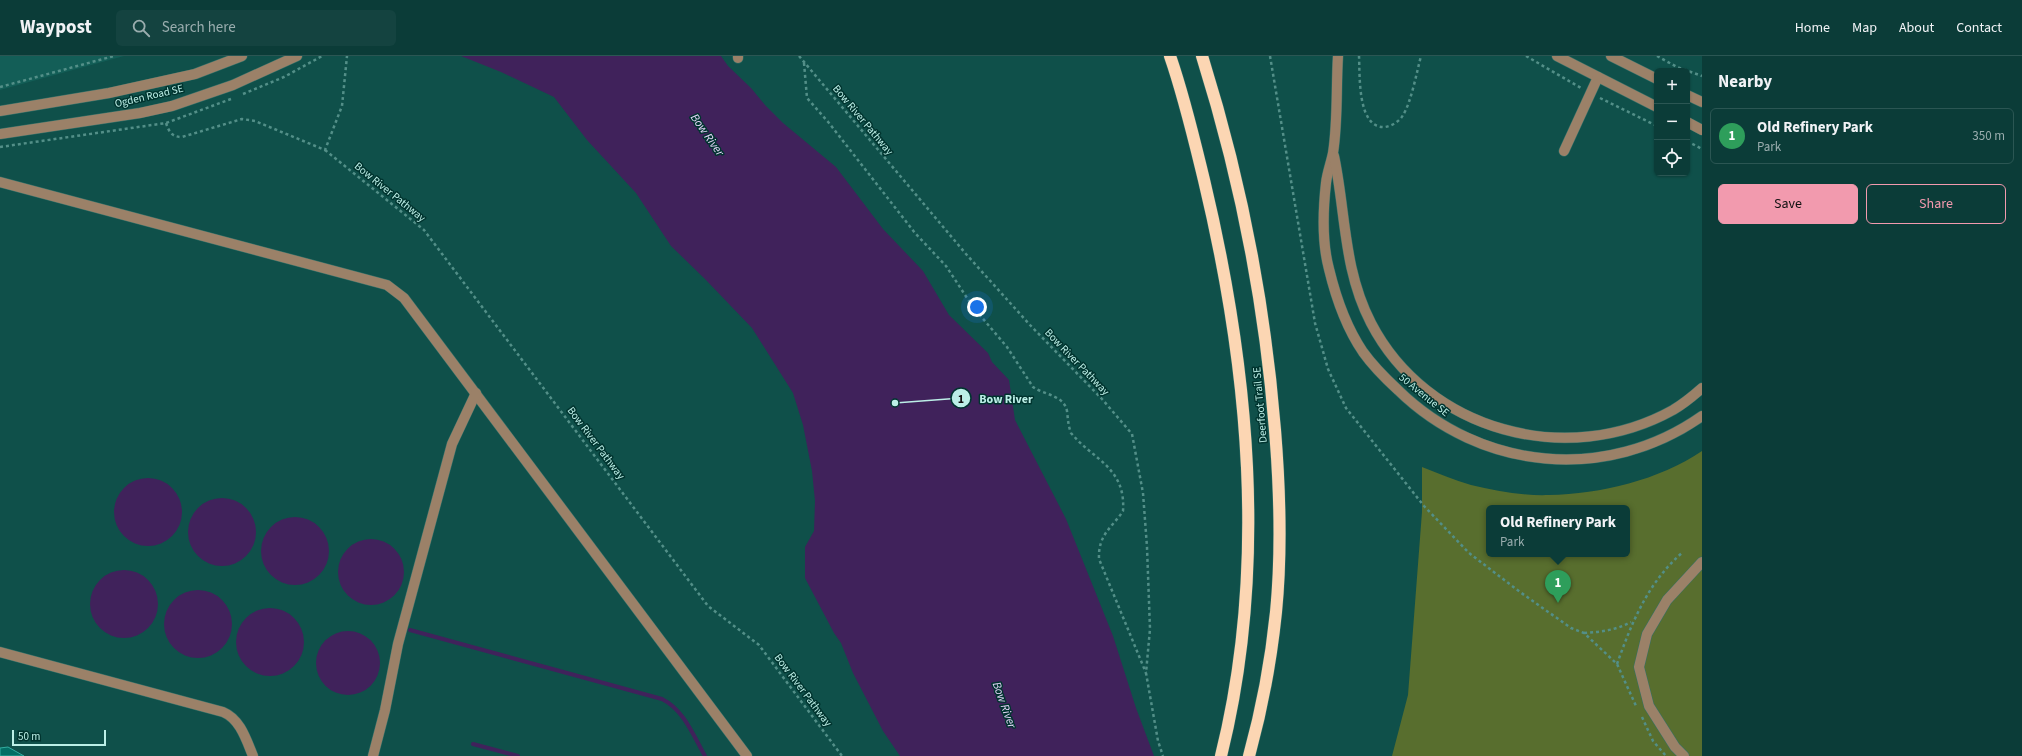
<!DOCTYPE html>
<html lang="en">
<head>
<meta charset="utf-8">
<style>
	:root { --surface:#0b3c38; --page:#144340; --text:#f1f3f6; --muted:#9aadae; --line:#2b5653; --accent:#f29aae }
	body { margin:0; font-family:"Source Sans 3",sans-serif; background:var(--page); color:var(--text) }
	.controls { position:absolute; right:12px; top:12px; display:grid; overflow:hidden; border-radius:6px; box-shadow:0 1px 3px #0004 }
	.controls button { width:36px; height:36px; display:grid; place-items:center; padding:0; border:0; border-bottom:1px solid var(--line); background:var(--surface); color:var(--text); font:20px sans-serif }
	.scale { position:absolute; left:12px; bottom:10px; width:94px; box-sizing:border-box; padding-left:4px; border:2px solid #bcefe7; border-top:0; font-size:11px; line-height:14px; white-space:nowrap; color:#bcefe7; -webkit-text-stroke:3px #00342f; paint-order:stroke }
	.you { position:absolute; left:977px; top:251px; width:14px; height:14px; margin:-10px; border:3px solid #fff; border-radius:50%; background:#1a73e8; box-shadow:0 0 0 6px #1a73e833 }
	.badge { display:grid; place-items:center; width:26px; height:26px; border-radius:50%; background:var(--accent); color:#fff; font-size:13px; font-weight:700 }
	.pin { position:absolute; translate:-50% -33px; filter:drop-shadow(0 1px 2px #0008) }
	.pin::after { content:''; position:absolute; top:21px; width:14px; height:12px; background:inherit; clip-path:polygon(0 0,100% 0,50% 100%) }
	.popup { position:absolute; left:1486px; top:449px; width:144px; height:52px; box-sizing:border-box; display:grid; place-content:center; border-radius:6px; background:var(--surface); filter:drop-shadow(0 1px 3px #0005); font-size:13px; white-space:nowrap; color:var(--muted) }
	.popup b { font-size:15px; color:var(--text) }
	.popup::after { content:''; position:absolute; left:50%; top:100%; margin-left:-8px; border:8px solid transparent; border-top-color:var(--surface) }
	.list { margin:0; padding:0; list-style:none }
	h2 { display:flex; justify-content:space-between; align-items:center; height:52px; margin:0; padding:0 16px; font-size:17px }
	h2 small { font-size:13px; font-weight:400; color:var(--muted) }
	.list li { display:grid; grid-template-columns:26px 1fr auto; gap:12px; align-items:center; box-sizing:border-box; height:56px; margin:0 8px 8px; padding:0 8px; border:1px solid var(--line); border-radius:6px }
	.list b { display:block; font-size:15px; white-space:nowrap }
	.list p { margin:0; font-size:13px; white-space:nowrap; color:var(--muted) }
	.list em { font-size:13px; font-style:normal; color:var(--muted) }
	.actions { display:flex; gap:8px; padding:12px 16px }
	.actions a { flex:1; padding:9px 0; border:1px solid var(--accent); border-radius:6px; text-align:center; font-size:14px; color:var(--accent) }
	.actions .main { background:var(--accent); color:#111 }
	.icon { flex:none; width:22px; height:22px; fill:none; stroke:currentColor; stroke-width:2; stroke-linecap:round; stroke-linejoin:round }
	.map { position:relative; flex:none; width:1702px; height:700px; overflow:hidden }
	header { display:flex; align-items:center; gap:24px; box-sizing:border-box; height:56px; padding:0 20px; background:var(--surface); border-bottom:1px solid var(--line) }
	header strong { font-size:19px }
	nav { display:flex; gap:22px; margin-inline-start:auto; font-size:14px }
	.search { width:280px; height:36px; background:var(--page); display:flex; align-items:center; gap:10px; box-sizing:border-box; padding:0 14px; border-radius:6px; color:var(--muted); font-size:15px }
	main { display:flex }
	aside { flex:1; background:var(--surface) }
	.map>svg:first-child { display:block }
	.built { fill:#135e57 }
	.green { fill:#586e2e; fill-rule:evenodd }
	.water { fill:#40225b }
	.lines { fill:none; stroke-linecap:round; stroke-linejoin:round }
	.stream { stroke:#40225b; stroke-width:4 }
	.building { fill:#046e65; stroke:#35ada1 }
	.minor-casing { stroke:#327069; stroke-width:11 }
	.highway-casing { stroke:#327069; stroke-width:13 }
	.path { stroke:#538f88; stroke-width:2.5; stroke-dasharray:3 3; stroke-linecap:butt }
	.minor { stroke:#9b8168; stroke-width:10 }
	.highway { stroke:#fcd6b3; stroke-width:12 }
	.labels { text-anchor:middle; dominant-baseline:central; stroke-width:3; stroke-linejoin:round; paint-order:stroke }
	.street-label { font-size:11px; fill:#bcefe7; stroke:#00342f }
	.water-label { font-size:12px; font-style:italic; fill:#e7d7fb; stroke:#00342f }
	.leader { fill:none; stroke:#bcefe7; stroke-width:1.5 }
	.callout-dot { fill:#bcefe7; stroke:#00342f; stroke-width:1.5 }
	.mark-label { font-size:12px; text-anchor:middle; font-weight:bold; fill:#111 }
	.callout-label { font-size:12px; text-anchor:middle; font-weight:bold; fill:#bcefe7; stroke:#00342f; stroke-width:3; stroke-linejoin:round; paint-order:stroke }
</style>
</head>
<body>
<header>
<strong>Waypost</strong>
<div class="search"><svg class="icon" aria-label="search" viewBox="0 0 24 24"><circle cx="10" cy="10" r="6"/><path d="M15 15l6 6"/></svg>Search here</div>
<nav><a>Home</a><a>Map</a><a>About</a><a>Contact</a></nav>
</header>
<main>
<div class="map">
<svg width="1702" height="700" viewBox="0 0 1702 700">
	<rect width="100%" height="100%" fill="#0f504a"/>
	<polygon class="built" points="0,0 124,0 0,34"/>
	<path class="green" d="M1702,395V700H1392L1408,639L1422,456V411C1438,417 1454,424 1471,429C1496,435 1524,440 1549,439C1601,438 1659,424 1702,395ZM1489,452H1627V498H1489Z"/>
	<g class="water">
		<polygon points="461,0 721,0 728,10 751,32 765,49 783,67 836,111 883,173 923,215 949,259 988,297 992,306 1009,324 1015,364 1066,463 1113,580 1136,652 1154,700 900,700 883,675 853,617 841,587 834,577 805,522 805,491 814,475 815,445 812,415 803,369 793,337 752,272 705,223 671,190 636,137 587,84 554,41 501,16"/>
		<circle cx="148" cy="456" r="34"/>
		<circle cx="222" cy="476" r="34"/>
		<circle cx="295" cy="495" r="34"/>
		<circle cx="371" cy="516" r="33"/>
		<circle cx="124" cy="548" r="34"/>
		<circle cx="198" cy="568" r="34"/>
		<circle cx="270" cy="586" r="34"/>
		<circle cx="348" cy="607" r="32"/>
	</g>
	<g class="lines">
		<g class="stream">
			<path d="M410,574L662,643C684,654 693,679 705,700"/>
			<polyline points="473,688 518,700"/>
		</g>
	</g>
	<polygon class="building" points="8,691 24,700 0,700 0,692"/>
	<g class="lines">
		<g class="minor-casing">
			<g id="minor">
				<path d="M1338,0C1336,32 1338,65 1333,97C1331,107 1327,117 1326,127C1323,154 1322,187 1329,213C1336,242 1346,271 1363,296C1373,310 1385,322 1398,334C1481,415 1607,427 1702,360"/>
				<polyline points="1557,0 1657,51"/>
				<polyline points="1611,0 1657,23"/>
				<polyline points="738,2 738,0"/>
				<polyline points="1687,39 1702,46"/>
				<polyline points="0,55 109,37 195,18 242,0"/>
				<polyline points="1687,66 1702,74"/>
				<polyline points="0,78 140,57 172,50 233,29 297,0"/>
				<polyline points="1564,95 1598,21"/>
				<path d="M1334,100C1346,157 1343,213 1371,267C1427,375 1567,413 1673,354C1683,348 1693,340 1702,332"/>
				<polyline points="0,126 387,229 404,242 747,700"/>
				<path d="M0,596L223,656C240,663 246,683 253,700"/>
				<polyline points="373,700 385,654 398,588 452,388 476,337"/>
				<polyline points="1684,700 1675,691 1649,650 1639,611 1647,578 1667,544 1702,506"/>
			</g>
		</g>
		<g class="highway-casing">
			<g id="highway">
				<path d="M1170,0C1184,40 1194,83 1204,124C1249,312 1268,511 1221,700"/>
				<path d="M1202,0C1240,121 1265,248 1275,374C1280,435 1282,495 1276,556C1271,605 1262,653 1249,700"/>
			</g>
		</g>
		<g class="path">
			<polyline points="799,0 966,198 1030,269 1102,343 1132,378 1143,437 1147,491 1150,573 1146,617 1158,685 1163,700"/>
			<polyline points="1270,0 1315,267 1328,313 1346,352 1424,450 1469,497 1520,536 1571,572 1584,577 1617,608 1636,650"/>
			<path d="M1359,0C1360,19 1357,73 1385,71C1392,70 1400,65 1403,59C1411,47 1417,15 1421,0"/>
			<polyline points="1526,0 1581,32"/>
			<polyline points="1657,0 1677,11 1702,20"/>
			<path d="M804,7L807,42L829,67L915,177L946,210L973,251L1007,291L1033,331C1044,339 1064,339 1067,355C1068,363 1068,369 1071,377C1093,404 1126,411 1123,455C1112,472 1098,478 1099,503L1146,617"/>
			<polyline points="0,31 114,0"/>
			<polyline points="243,38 284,21 322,0"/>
			<polyline points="1600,42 1657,70"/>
			<path d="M166,67C169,76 172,81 182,81L242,63L255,65L325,94L342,50L347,0"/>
			<polyline points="1687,85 1702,93"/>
			<polyline points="0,91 166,67 231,43"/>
			<polyline points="325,94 424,174 708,550 759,589 842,700"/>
			<path d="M1584,577C1602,576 1616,574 1631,566"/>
			<path d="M1617,608C1632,566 1648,526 1683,496"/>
			<polyline points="1642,661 1653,685 1666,700"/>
		</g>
		<use href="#minor" class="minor"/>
		<use href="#highway" class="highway"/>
	</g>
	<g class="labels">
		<g class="street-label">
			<text transform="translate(149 40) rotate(-13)">Ogden Road SE</text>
			<text transform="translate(863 64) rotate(50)">Bow River Pathway</text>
			<text transform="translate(390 136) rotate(39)">Bow River Pathway</text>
			<text transform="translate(1077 306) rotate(46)">Bow River Pathway</text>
			<text transform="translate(1424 339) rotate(39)">50 Avenue SE</text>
			<text transform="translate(1260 349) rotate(-95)">Deerfoot Trail SE</text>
			<text transform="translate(596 387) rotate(53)">Bow River Pathway</text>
			<text transform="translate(803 634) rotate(53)">Bow River Pathway</text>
		</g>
		<g class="water-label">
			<text transform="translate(707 79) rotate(55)">Bow River</text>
			<text transform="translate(1004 649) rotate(70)">Bow River</text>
		</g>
	</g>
	<path class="leader" d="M895 347L961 342"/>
	<g class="callout-dot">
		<circle cx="895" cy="347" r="4"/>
		<circle cx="961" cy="342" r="10"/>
	</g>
	<g class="mark-label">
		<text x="961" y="347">1</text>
	</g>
	<g class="callout-label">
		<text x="1006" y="347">Bow River</text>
	</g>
</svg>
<div class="controls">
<button>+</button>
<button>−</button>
<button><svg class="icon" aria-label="locate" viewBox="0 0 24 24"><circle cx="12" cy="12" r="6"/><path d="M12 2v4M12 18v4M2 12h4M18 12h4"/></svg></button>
</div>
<div class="scale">50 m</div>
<div class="you"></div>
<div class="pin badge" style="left:1558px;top:547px;background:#2e9e5b">1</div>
<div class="popup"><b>Old Refinery Park</b>Park</div>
</div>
<aside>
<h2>Nearby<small></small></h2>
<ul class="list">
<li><span class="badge" style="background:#2e9e5b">1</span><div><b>Old Refinery Park</b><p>Park</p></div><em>350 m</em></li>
</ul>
<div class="actions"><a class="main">Save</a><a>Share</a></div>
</aside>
</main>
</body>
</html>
